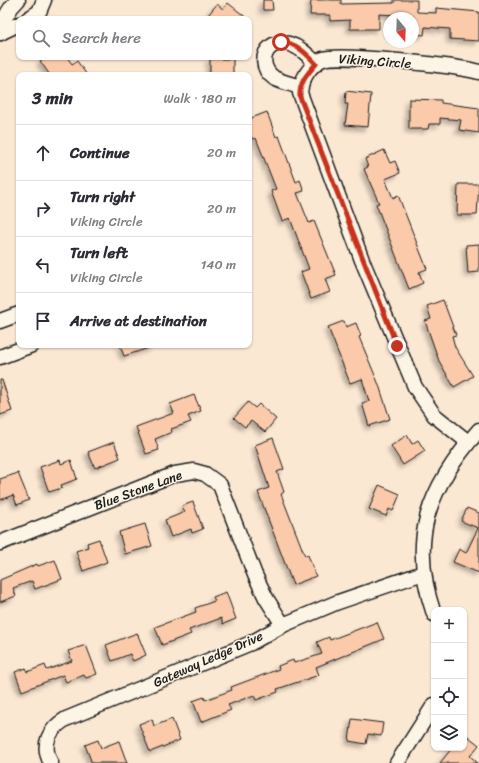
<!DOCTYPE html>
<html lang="en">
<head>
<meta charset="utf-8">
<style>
	:root { --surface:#fff; --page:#f7f7f7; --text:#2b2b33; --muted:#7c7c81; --line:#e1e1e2 }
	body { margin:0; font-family:Sriracha,sans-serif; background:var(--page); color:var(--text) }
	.controls { position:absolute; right:12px; bottom:12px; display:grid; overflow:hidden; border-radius:8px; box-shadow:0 1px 3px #0004 }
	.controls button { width:36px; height:36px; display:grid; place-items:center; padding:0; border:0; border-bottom:1px solid var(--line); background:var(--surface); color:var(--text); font:20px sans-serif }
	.compass { position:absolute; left:383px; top:12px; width:36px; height:36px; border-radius:50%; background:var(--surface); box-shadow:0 1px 3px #0004; rotate:161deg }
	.stop { position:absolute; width:12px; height:12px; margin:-9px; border:3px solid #c8321e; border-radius:50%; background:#fff }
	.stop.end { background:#c8321e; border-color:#fff; box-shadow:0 1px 4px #0008 }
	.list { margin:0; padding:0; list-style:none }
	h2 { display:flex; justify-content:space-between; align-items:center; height:52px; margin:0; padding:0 16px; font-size:17px }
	h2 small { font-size:13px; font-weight:400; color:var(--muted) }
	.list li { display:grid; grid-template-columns:26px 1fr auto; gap:12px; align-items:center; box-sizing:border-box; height:56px; padding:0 16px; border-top:1px solid var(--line) }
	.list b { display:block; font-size:15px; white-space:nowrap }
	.list p { margin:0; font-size:13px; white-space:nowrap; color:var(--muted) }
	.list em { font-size:13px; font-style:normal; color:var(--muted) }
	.icon { flex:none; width:22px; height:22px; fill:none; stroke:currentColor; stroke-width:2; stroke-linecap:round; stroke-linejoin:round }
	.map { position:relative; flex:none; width:479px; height:763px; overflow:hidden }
	.search { position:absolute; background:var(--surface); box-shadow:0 1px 3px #0004; left:16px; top:16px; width:236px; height:44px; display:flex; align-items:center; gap:10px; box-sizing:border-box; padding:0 14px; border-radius:8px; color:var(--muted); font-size:15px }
	.panel { position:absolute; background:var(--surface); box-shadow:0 1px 3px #0004; left:16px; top:72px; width:236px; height:276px; border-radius:8px }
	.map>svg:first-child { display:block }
	.building { fill:#facaaa; stroke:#1c1c1c; filter:url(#shadow) }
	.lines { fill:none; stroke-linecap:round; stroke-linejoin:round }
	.minor-casing { stroke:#1c1c1c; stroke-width:17 }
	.minor { stroke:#fcf5e5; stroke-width:14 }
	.route { stroke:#c8321e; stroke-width:5 }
	.labels { text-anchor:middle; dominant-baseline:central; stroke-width:3; stroke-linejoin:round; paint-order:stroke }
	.street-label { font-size:13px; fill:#1c1c1c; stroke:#fcf5e5 }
</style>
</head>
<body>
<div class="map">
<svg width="479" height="763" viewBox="0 0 479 763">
	<defs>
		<filter id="shadow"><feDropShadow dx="-3.5" dy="3.5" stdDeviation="2" flood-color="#0004"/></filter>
	</defs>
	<rect width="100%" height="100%" fill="#fbe8d3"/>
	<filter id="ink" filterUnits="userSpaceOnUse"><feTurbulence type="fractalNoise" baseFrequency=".025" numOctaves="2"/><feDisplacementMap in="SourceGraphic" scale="8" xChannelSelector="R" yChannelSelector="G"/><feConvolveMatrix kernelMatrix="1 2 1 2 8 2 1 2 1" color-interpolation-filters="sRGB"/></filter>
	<g filter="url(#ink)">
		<g class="building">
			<polygon points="263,0 272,0 273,10 263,10"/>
			<polygon points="311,0 341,0 341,4 394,3 394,0 417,0 417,12 436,13 436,8 479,12 479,41 450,39 450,29 425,27 424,35 413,34 413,16 379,14 379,29 350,29 350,20 330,21 330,15 310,15"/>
			<polygon points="228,3 248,19 205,19 217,4 223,9"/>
			<polygon points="46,57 67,57 72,64 77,61 87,75 50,75 40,61"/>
			<rect x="210" y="59" width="23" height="16"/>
			<polygon points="346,91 371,94 368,127 345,125 348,104 345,104"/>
			<polygon points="409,99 441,100 441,103 479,108 479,133 459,130 461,120 440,118 440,124 429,124 428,129 409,129"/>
			<polygon points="267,112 276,137 279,136 296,182 300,180 304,191 297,193 309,223 314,221 336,275 325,279 330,292 311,299 301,272 309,269 290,218 282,221 271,191 276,189 256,138 252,139 249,132 249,119"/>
			<polygon points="384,150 390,163 395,161 400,173 385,179 393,198 398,195 427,269 419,272 423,283 409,289 376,204 379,203 364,169 368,167 365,159"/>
			<polygon points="458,184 479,184 477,215 457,215"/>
			<polygon points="479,244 479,272 468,273 466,245"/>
			<polygon points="443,300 456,335 452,336 455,347 473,376 454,387 439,361 425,321 431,319 427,306"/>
			<polygon points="344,321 346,327 356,323 361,336 359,337 379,385 390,419 369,426 362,403 369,401 362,379 350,383 328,327"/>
			<polygon points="120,345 152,345 152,347 124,356"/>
			<polygon points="0,380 2,380 12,411 0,415"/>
			<polygon points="194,395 201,411 188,416 191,422 171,429 172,432 155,439 159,450 146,454 136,427 174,413 170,404"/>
			<polygon points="248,402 255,408 259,404 276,419 265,432 251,421 245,427 234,418"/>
			<polygon points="407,435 412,444 418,440 425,451 403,465 391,446"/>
			<polygon points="273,438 284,469 277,472 284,492 281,494 305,556 308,555 316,576 293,585 258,492 269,488 255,445"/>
			<polygon points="114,442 120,458 95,468 88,452"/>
			<polygon points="60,460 61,464 71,460 77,479 61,485 62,488 49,492 40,467"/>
			<polygon points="18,473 29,500 17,505 13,495 0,500 0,479"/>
			<polygon points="379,485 400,494 393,511 389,509 386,516 369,509"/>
			<polygon points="193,502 203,529 192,533 191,529 171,537 165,520 185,512 182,506"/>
			<polygon points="467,508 479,513 479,573 453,562 459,549 466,553 478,528 461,521"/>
			<polygon points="145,524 152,546 125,554 119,532"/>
			<polygon points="99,539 107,562 83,571 76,551 88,547 87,543"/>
			<polygon points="55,560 62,579 35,589 32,581 13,588 16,596 0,602 0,580 37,564 38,566"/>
			<polygon points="226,592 236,619 223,624 221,618 189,630 191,634 162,645 155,627 196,612 195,608 215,601 213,597"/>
			<polygon points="377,622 384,639 316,667 319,675 277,689 278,692 256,700 254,695 228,705 231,710 201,722 193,701 204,697 205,700 232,690 231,687 279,669 278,666 293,660 294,663 322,654 317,642 329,637 330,640"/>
			<polygon points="137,633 146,655 133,661 130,654 112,661 106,645"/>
			<polygon points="86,645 97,674 86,678 84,675 66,682 63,675 22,691 15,672 26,668 27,672 45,665 47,670 72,661 68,651"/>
			<polygon points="152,719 154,726 172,719 180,740 150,752 139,724"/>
			<polygon points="352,719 383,723 381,736 368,734 366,744 349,741"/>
			<polygon points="464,733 479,745 470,756 478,763 440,763 452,748 464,748"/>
			<polygon points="98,740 101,748 119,741 127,763 92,763 85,745"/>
		</g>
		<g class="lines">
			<g class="minor-casing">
				<g id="minor">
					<polyline points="28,19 39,12 44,0"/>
					<polyline points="0,33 19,24"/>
					<path d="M1,33C2,21 9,8 18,0"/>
					<path d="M300,87C292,84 281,82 274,78C248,59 278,18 316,64"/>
					<polyline points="0,321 19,314"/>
					<polyline points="0,357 32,345"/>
					<path d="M468,442L434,415L415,387L362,260L300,93C301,80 310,64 323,59C338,53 459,66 479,72"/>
					<polyline points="0,543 175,474 194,471 205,474 220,485 255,575 266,598 283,625"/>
					<path d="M434,614C408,538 428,488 479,430"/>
					<path d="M51,763C41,745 49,729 66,719L251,643L283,625L338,602L423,573"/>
					<polyline points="397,763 434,705"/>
				</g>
			</g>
			<use href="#minor" class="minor"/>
		</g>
	</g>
	<g class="lines" filter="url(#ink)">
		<path class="route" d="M281,42C295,42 307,54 316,64C307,74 299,83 300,97L397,346"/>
	</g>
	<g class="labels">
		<g class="street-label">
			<text transform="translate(375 61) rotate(4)">Viking Circle</text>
			<text transform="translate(138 490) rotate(-20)">Blue Stone Lane</text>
			<text transform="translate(208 659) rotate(-24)">Gateway Ledge Drive</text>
		</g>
	</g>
</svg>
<div class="controls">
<button>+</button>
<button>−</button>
<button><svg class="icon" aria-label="locate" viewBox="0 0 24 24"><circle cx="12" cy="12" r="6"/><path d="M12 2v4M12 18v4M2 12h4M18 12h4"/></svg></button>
<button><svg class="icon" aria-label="layers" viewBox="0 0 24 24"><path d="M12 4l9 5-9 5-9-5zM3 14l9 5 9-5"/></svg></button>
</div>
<svg class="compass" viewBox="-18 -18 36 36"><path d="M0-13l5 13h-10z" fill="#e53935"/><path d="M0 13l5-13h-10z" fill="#7c7c81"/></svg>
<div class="stop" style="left:281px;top:42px"></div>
<div class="stop end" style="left:397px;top:346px"></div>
<div class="search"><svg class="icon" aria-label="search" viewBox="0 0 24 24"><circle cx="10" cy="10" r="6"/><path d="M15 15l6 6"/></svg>Search here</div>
<section class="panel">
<h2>3 min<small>Walk · 180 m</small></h2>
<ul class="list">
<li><svg class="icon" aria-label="ahead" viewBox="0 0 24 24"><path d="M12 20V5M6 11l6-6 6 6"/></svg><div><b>Continue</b></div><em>20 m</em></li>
<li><svg class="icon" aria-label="right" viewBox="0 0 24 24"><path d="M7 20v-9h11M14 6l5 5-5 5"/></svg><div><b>Turn right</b><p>Viking Circle</p></div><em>20 m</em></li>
<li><svg class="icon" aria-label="left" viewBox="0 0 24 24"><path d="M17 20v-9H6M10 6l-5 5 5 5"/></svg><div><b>Turn left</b><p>Viking Circle</p></div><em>140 m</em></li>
<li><svg class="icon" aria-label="arrive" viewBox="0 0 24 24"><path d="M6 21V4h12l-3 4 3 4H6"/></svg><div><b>Arrive at destination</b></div></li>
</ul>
</section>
</div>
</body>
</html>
